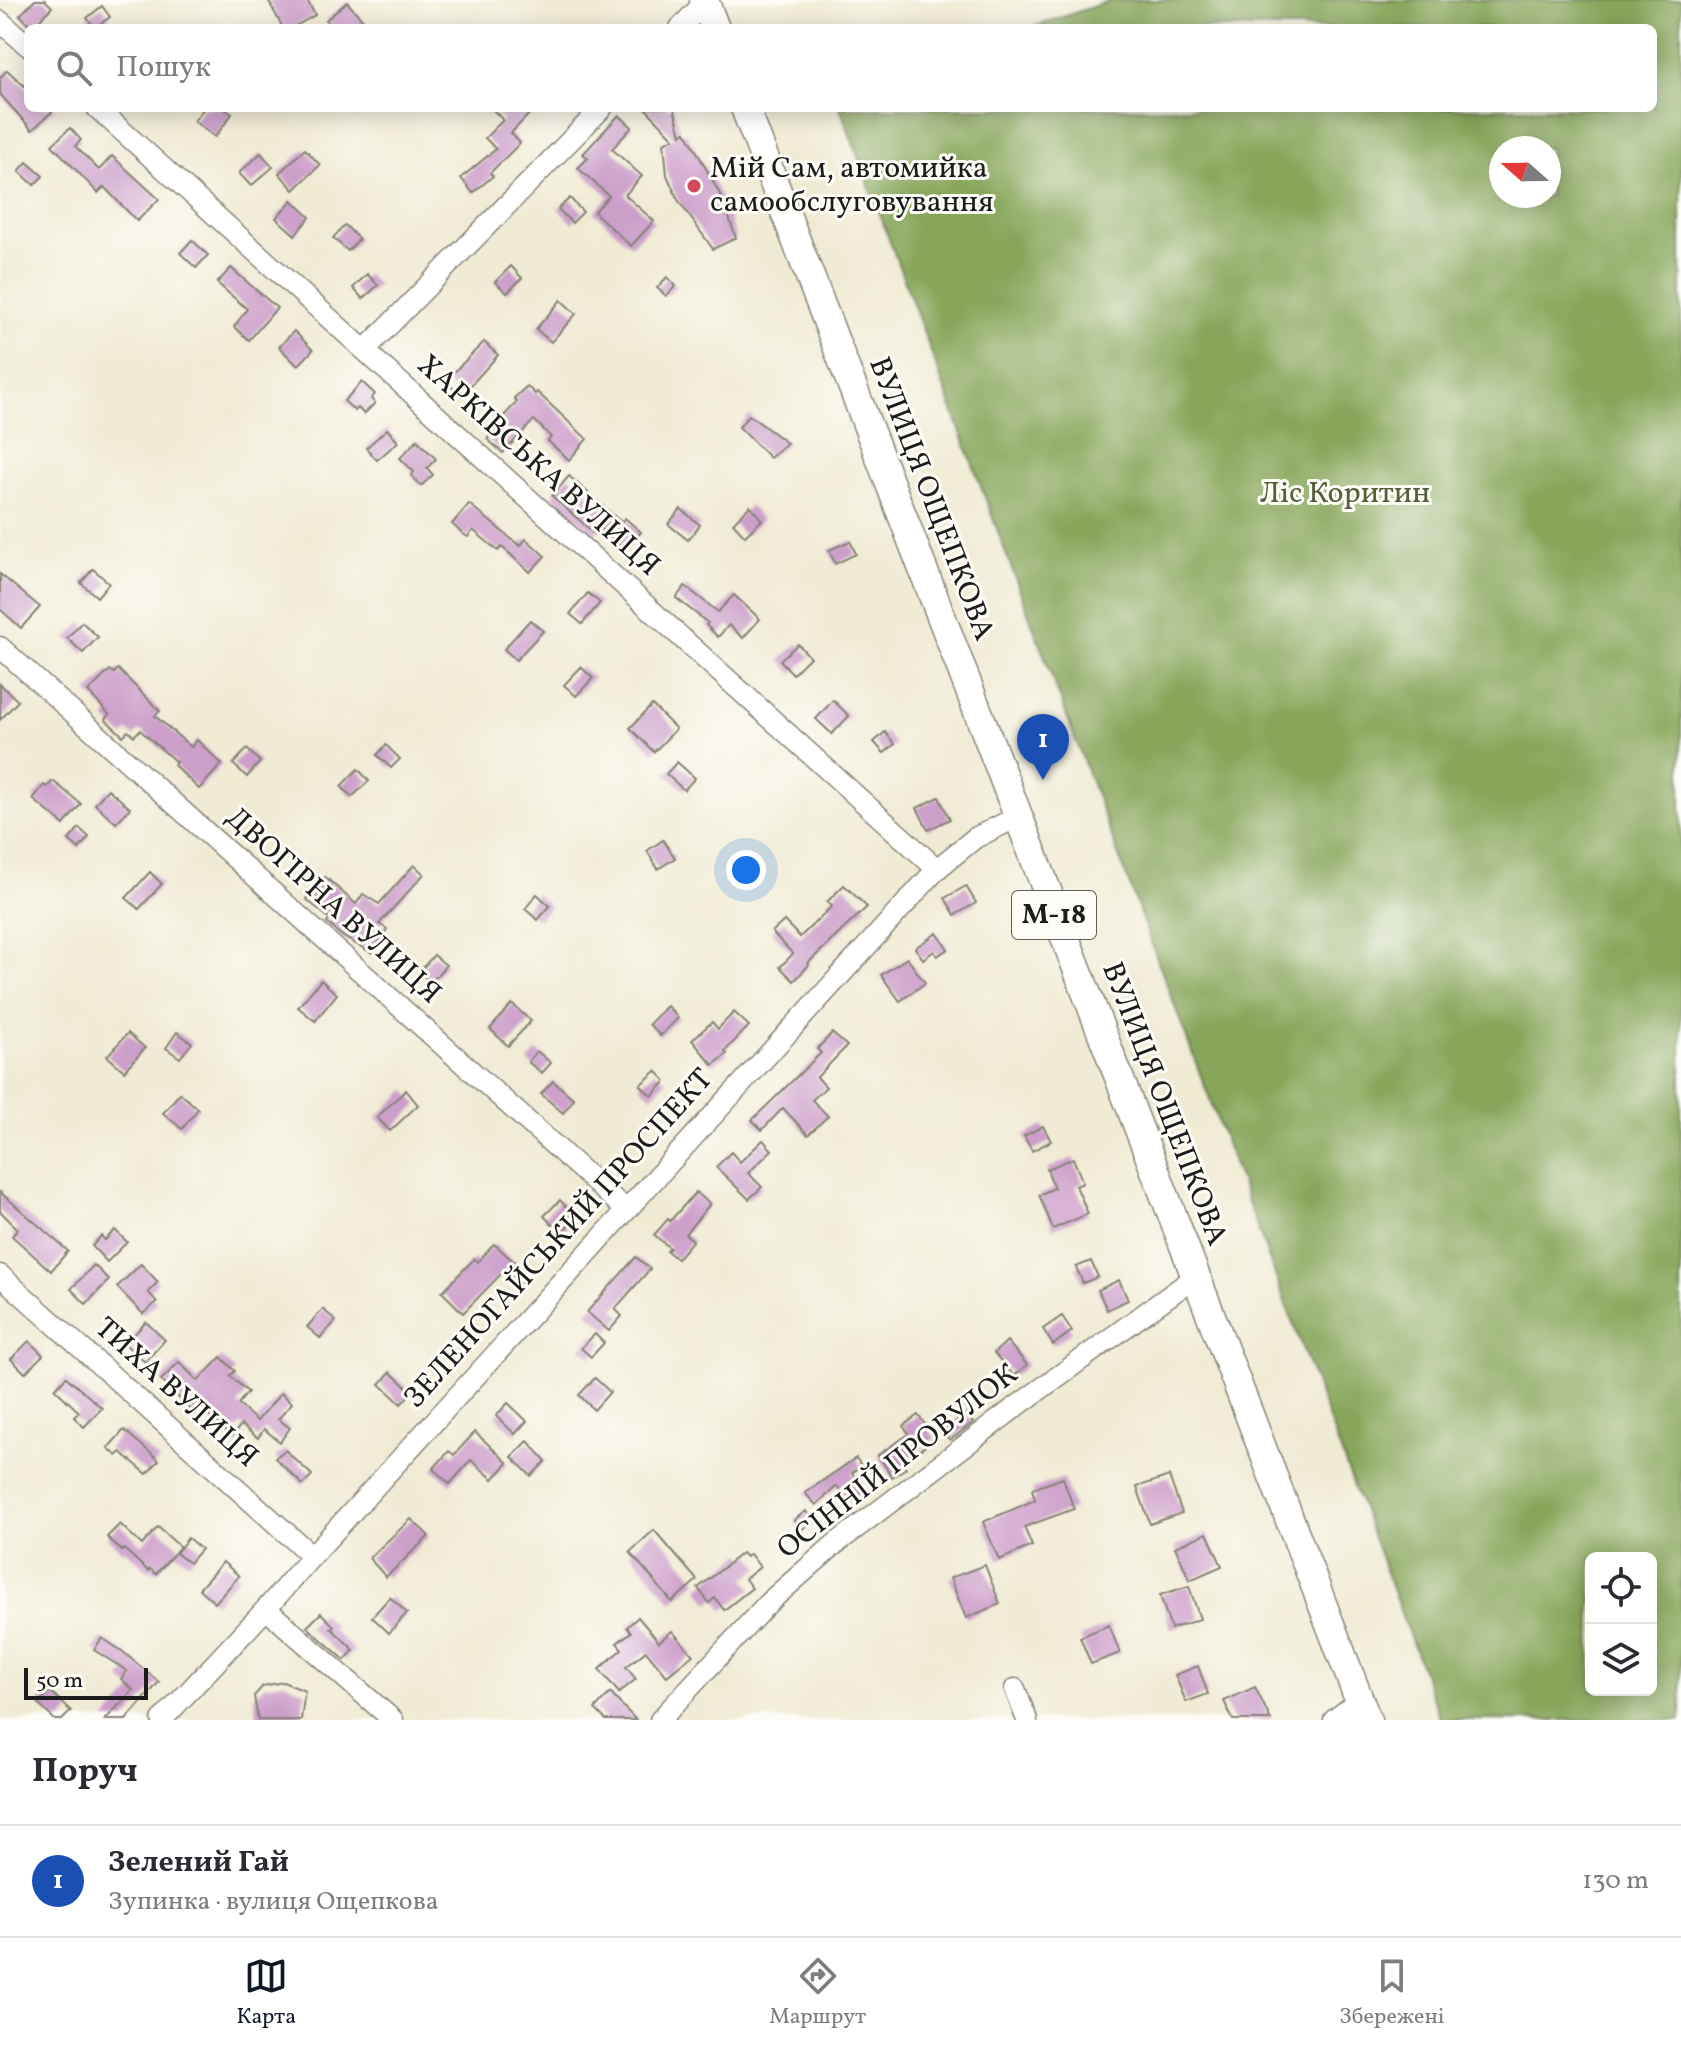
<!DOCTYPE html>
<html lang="uk">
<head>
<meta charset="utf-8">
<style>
	:root { --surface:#fff; --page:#f7f7f7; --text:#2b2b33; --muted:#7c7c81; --line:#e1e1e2; --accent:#111827 }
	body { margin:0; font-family:Vollkorn,serif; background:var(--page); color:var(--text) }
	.controls { position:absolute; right:24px; bottom:24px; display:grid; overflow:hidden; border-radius:12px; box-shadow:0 4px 20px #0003 }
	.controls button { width:72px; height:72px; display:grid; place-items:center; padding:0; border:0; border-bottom:2px solid var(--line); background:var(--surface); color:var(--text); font:40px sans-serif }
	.compass { position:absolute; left:1489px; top:136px; width:72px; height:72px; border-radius:50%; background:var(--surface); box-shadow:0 4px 20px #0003; rotate:290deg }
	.scale { position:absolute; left:24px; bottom:20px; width:124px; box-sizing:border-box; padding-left:8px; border:4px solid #1c1c1c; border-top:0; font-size:22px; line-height:28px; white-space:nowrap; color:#1c1c1c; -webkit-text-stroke:6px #fdfcf7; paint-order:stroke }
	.you { position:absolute; left:746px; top:870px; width:28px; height:28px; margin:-20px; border:6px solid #fff; border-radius:50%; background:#1a73e8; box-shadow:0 0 0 12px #1a73e833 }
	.badge { display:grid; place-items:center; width:52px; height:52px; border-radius:50%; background:var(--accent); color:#fff; font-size:26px; font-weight:700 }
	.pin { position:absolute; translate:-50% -66px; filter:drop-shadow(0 2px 4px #0008) }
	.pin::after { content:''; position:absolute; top:42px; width:28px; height:24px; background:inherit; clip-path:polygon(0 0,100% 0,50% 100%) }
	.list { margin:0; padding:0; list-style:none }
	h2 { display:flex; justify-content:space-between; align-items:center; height:104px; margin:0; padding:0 32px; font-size:34px }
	h2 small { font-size:26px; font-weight:400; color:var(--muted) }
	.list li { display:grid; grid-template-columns:52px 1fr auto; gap:24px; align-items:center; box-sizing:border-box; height:112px; padding:0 32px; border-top:2px solid var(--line) }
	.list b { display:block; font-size:30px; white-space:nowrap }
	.list p { margin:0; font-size:26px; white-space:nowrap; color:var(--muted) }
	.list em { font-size:26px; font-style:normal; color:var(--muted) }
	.icon { flex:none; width:44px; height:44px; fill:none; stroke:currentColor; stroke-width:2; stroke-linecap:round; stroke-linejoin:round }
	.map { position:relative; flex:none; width:1681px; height:1720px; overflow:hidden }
	.search { position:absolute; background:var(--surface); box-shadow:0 4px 20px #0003; left:24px; right:24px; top:24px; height:88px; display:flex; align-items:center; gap:20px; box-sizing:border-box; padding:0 28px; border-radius:12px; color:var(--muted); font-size:30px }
	.sheet { height:216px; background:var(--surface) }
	nav { display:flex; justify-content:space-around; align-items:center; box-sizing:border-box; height:112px; border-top:2px solid var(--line); background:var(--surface); font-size:22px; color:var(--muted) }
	nav a { display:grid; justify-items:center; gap:4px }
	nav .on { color:var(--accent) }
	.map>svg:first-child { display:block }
	.forest { fill:#87a65a; stroke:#52613b; stroke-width:2; fill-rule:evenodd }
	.building { fill:#cc9eca }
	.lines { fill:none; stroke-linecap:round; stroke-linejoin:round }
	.minor-casing { stroke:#868478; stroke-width:23 }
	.highway-casing { stroke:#868478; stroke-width:31 }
	.minor { stroke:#fff; stroke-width:20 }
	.highway { stroke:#fff; stroke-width:28 }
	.poi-dot { fill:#d1495b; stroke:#fdfcf7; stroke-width:3 }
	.labels { text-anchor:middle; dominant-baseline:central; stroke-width:6; stroke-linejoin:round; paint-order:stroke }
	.shield { fill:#fdfcf7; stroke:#605f5e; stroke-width:2 }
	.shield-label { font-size:28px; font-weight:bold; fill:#1c1c1c }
	.poi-label { font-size:30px; fill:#1c1c1c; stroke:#fdfcf7; text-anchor:start }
	.street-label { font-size:30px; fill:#1c1c1c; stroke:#fdfcf7 }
	.park-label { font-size:30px; fill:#555e39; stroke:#fdfcf7 }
</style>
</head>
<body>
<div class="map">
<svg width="1681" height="1720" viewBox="0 0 1681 1720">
	<rect width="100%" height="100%" fill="#fdfcf7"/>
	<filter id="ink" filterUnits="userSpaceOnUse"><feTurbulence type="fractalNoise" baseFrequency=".0125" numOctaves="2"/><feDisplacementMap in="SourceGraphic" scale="16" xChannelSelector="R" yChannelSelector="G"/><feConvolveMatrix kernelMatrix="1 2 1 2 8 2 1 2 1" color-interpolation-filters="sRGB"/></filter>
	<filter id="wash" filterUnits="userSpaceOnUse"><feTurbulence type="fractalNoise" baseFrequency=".006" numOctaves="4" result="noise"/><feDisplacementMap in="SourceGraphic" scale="32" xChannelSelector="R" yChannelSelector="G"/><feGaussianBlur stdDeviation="1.8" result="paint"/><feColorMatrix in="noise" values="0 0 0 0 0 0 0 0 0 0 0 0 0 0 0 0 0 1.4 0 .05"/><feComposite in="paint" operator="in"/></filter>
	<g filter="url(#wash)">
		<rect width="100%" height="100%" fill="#f0ebd4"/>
		<path class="forest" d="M1112,0H1681V1720H1441L840,108H1653V28H1031ZM1501,148H1549V196H1501ZM1591,1558H1651V1690H1591Z"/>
		<g id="blocks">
			<g class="building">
				<polygon points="35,0 45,0 52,7 32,27 20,15"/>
				<polygon points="268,0 307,0 315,15 292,28 283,28"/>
				<polygon points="347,2 370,28 334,28 326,20"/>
				<polygon points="102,6 110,17 95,28 87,18"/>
				<polygon points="7,70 28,89 28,108 56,108 32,130 0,94 0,78"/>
				<polygon points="204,108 223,108 232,114 215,137 194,121"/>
				<polygon points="491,108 535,108 511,133 520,143 490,173 493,176 473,193 461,178 496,149 485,138 503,120"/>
				<polygon points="645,108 674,108 681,135 686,132 722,198 736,238 713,249 678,200 667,175 664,143 674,138"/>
				<polygon points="619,115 632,127 612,149 642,176 625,195 654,221 631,246 594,212 609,196 578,168 588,158 583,154"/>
				<polygon points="70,128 81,140 75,146 99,170 112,156 159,199 137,221 104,187 98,193 52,145"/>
				<polygon points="305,149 320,165 294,190 279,173"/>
				<polygon points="261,153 273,167 251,186 239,173"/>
				<polygon points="27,162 43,176 34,185 19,171"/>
				<polygon points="570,198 583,212 572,223 558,209"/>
				<polygon points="292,200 310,217 295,235 276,218"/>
				<polygon points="345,225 359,239 348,251 333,238"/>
				<polygon points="192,240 208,255 196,268 180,253"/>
				<polygon points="511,266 522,278 507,293 495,282"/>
				<polygon points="231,268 277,308 249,340 234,327 247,309 217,283"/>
				<polygon points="367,274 378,285 363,299 353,288"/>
				<polygon points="667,277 676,286 666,296 657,288"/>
				<polygon points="561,300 576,314 551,342 536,329"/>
				<polygon points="294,331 313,350 298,366 279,347"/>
				<polygon points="484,342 498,355 461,396 445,381"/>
				<polygon points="362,382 375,394 371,399 375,403 364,414 358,408 355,411 344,401"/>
				<polygon points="527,386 535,394 537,392 587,439 569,460 548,441 551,437 534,420 503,453 487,439 492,434 489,432 517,402 514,398"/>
				<polygon points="749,415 787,443 770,458 739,427"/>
				<polygon points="387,429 398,442 377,460 366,448"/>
				<polygon points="417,440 436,459 427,468 433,475 421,486 411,475 414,472 400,458"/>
				<polygon points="569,476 621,522 625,518 641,532 630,545 625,541 620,546 600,528 595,534 552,496"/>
				<polygon points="469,504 520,546 526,539 545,556 530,572 502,547 498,551 473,530 468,537 463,534 452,524"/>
				<polygon points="750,506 762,520 745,536 733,523"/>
				<polygon points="681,509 700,525 688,540 668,524"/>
				<polygon points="850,541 856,554 835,564 829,550"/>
				<polygon points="93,569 109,583 97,597 81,583"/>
				<polygon points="0,574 40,607 21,628 0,609"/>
				<polygon points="685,586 718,612 734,595 760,619 743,638 729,625 718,637 706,625 708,623 676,598"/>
				<polygon points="588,593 600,603 582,624 570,614"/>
				<polygon points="530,620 543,631 516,660 504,649"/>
				<polygon points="82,622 98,637 83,653 67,638"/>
				<polygon points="798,644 810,657 793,674 780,660"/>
				<polygon points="581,667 593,678 576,696 564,685"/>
				<polygon points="118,669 160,711 155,716 191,747 197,740 222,764 199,789 174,765 176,762 140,730 134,736 128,731 123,736 105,719 109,714 88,692 110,670 114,673"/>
				<polygon points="0,684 18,701 0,720"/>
				<polygon points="833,700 849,716 832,734 816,719"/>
				<polygon points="652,705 676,729 654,752 630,728"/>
				<polygon points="885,732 895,744 884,753 874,742"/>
				<polygon points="386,745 400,759 391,768 377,755"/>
				<polygon points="247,749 260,762 247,777 233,764"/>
				<polygon points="677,762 695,778 684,790 666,774"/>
				<polygon points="358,769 369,781 352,797 341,786"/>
				<polygon points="53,781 81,804 64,825 33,799 44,785 47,787"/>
				<polygon points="108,789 130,808 116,823 95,804"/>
				<polygon points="939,797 950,819 928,830 917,808"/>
				<polygon points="79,828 89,837 79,849 69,840"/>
				<polygon points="663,840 675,858 658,869 647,851"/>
				<polygon points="414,865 424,874 379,924 387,929 372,953 343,937 327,923 330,919 306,899 325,877 356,904 363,894 379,904"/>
				<polygon points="150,872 162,884 139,909 126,898"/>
				<polygon points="844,885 867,907 808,963 809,965 794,981 780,967 793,954 772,932 784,921 800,937 832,906 827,902"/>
				<polygon points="966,886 976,903 955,915 945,898"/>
				<polygon points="537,894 550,906 538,920 525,909"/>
				<polygon points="937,933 948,949 937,956 934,951 923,959 915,948"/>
				<polygon points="434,955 446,965 431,982 419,972"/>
				<polygon points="907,958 925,983 900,1001 881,975"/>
				<polygon points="321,980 337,994 315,1021 298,1007"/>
				<polygon points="512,1004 531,1021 508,1046 490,1029"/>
				<polygon points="667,1006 678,1018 660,1036 649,1024"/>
				<polygon points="734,1012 749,1026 725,1051 727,1054 713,1065 692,1040 712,1022 718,1029"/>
				<polygon points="177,1032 192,1043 180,1058 166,1048"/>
				<polygon points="128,1033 145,1048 124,1071 107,1056"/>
				<polygon points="832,1033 847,1046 817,1077 826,1087 812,1100 828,1116 808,1135 783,1108 762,1130 752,1120 821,1053 817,1049"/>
				<polygon points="537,1051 551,1063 542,1073 528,1062"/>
				<polygon points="656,1071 666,1081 652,1096 640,1085"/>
				<polygon points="553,1081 574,1099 563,1113 541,1094"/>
				<polygon points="406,1090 418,1105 390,1131 377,1117"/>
				<polygon points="180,1093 198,1109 182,1129 163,1113"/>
				<polygon points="1043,1126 1051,1141 1032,1151 1024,1136"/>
				<polygon points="763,1140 772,1150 748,1173 762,1187 749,1199 716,1167 731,1152 740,1162"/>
				<polygon points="1073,1158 1083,1183 1076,1186 1088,1214 1053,1229 1039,1195 1054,1188 1047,1169"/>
				<polygon points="0,1192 68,1251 51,1271 12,1236 18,1229 0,1211"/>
				<polygon points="696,1192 710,1204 685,1234 693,1240 677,1259 667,1251 670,1248 654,1235 668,1219 670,1221"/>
				<polygon points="560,1200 576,1218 560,1233 544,1216"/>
				<polygon points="115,1230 127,1242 107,1262 92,1246 101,1236 105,1240"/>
				<polygon points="494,1244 528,1274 518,1285 503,1272 463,1313 442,1292 474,1259 478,1262"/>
				<polygon points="636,1257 650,1269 615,1309 622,1316 609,1331 587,1312"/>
				<polygon points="1091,1261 1098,1277 1083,1283 1076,1267"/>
				<polygon points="141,1264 158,1282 148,1292 157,1302 143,1314 117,1287"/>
				<polygon points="94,1265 109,1280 86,1304 71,1289"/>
				<polygon points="1119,1280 1128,1300 1107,1310 1098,1290"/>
				<polygon points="323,1309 336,1321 320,1338 307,1327"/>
				<polygon points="1062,1316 1072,1331 1053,1345 1043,1329"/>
				<polygon points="146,1322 165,1340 145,1362 125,1344"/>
				<polygon points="595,1334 604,1343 591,1357 581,1348"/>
				<polygon points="29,1341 43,1355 25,1373 11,1359"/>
				<polygon points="1007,1341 1027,1365 1014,1376 994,1353"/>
				<polygon points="221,1357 235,1371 230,1376 248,1392 238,1404 257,1421 281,1393 292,1403 278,1419 290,1428 280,1442 264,1429 258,1438 241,1425 232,1436 207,1414 201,1420 161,1380 179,1362 198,1381"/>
				<polygon points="390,1372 412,1392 401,1404 380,1384"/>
				<polygon points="66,1377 102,1408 84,1427 74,1417 79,1412 55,1389"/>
				<polygon points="595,1378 610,1392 594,1410 579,1395"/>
				<polygon points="508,1403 527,1421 515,1434 496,1416"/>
				<polygon points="966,1414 973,1423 950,1440 943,1432"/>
				<polygon points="918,1415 935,1438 903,1463 906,1468 892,1477 878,1455 909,1434 903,1426"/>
				<polygon points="124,1430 159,1460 147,1474 121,1452 117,1456 108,1448"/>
				<polygon points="475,1432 508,1463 493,1479 471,1460 450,1484 433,1469 449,1451 454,1455"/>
				<polygon points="528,1441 546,1461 531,1476 512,1457"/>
				<polygon points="285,1450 312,1475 303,1485 275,1458"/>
				<polygon points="856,1458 861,1465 852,1473 863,1490 848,1501 837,1486 816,1505 805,1493"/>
				<polygon points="1169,1476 1182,1513 1150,1524 1137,1487"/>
				<polygon points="1063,1478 1074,1509 1024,1527 1032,1546 999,1560 983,1522 1035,1500 1032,1489"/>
				<polygon points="806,1511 813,1522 801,1530 794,1520"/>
				<polygon points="411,1519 429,1536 386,1577 369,1558"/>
				<polygon points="120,1524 142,1545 158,1527 180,1547 156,1574 150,1569 148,1571 124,1549 122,1551 107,1537"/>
				<polygon points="654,1530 697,1580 672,1602 630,1552"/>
				<polygon points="1207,1533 1222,1566 1190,1580 1175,1547"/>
				<polygon points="188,1538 201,1549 189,1563 176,1553"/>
				<polygon points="742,1553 746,1557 750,1554 760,1567 745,1579 752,1588 724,1610 715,1598 709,1603 698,1588"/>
				<polygon points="223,1562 239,1576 215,1603 199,1589"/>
				<polygon points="985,1565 1000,1604 966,1618 950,1578"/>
				<polygon points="1189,1586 1200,1619 1171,1629 1160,1595"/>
				<polygon points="390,1597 407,1613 389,1633 372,1617"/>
				<polygon points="321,1613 334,1626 331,1628 354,1650 345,1660 307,1627"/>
				<polygon points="638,1617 659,1642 672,1631 693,1655 667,1676 646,1651 626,1667 636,1679 619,1693 599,1669 622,1649 617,1643 631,1632 627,1627"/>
				<polygon points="1109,1625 1120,1653 1091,1664 1080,1637"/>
				<polygon points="102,1638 122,1651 159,1682 126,1720 105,1720 133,1690 121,1679 127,1671 94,1650"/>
				<polygon points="1198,1666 1208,1694 1186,1702 1175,1675"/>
				<polygon points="283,1682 305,1691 301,1720 258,1720 254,1696 263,1686"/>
				<polygon points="1255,1687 1271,1720 1233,1720 1224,1701"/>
				<polygon points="50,1691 71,1711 62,1720 55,1720 38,1704"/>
				<polygon points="610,1693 636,1720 606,1720 595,1709"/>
			</g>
		</g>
	</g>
	<g filter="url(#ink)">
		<use href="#blocks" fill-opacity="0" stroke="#868478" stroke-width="2"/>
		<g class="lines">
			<g class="minor-casing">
				<g id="minor">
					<polyline points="0,21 28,46"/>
					<polyline points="680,28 705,2"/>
					<polyline points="97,108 937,869"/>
					<polyline points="366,349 602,108"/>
					<polyline points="0,647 626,1210"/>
					<polyline points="0,1275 312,1556"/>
					<polyline points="266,1609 393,1720"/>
					<polyline points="1015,1689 1027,1720"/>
					<polyline points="162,1720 266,1609 312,1556 937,869 975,838 1017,817"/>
					<polyline points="660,1720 768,1603 834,1545 1013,1409 1195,1277"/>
					<polyline points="1334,1720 1359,1701"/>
				</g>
			</g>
			<g class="highway-casing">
				<g id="highway">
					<polyline points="704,0 715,28"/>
					<polyline points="745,108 1367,1720"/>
				</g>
			</g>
			<use href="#minor" class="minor"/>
			<use href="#highway" class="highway"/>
		</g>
	</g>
	<circle class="poi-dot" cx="694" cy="186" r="8"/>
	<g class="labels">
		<rect class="shield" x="1012" y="891" width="84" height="48" rx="6"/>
		<g class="shield-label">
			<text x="1054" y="915">М-18</text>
		</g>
		<g class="poi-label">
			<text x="710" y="169">Мій Сам, автомийка<tspan x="710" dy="34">самообслуговування</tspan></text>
		</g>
		<g class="street-label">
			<text transform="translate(538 466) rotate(42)">ХАРКІВСЬКА ВУЛИЦЯ</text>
			<text transform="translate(931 499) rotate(69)">ВУЛИЦЯ ОЩЕПКОВА</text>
			<text transform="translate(333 906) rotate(42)">ДВОГІРНА ВУЛИЦЯ</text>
			<text transform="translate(1164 1104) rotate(69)">ВУЛИЦЯ ОЩЕПКОВА</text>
			<text transform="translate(559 1239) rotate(-48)">ЗЕЛЕНОГАЙСЬКИЙ ПРОСПЕКТ</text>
			<text transform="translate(176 1393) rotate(42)">ТИХА ВУЛИЦЯ</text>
			<text transform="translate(898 1462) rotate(-38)">ОСІННІЙ ПРОВУЛОК</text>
		</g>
		<g class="park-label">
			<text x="1345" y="494">Ліс Коритин</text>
		</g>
	</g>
</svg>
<div class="controls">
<button><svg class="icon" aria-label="locate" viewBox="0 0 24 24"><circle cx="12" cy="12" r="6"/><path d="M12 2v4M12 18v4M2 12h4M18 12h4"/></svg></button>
<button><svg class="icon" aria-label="layers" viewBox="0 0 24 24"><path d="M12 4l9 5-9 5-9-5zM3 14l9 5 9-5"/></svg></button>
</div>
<svg class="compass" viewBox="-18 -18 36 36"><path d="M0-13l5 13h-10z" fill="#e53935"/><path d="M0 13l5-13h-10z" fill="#7c7c81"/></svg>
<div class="scale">50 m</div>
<div class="you"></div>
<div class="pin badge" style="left:1043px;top:780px;background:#1a4fb4">1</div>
<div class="search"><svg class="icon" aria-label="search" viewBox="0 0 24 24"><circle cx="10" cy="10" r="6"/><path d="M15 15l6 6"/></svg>Пошук</div>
</div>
<section class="sheet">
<h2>Поруч<small></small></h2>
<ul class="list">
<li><span class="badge" style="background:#1a4fb4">1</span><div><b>Зелений Гай</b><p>Зупинка · вулиця Ощепкова</p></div><em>130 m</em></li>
</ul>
</section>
<nav>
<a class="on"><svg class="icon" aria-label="map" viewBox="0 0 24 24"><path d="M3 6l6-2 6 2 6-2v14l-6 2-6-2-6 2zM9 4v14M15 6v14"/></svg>Карта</a>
<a><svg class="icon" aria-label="directions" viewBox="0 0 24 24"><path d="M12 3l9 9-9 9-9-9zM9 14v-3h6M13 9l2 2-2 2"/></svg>Маршрут</a>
<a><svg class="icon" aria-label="saved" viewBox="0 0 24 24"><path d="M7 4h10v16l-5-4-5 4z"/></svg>Збережені</a>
</nav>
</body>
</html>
